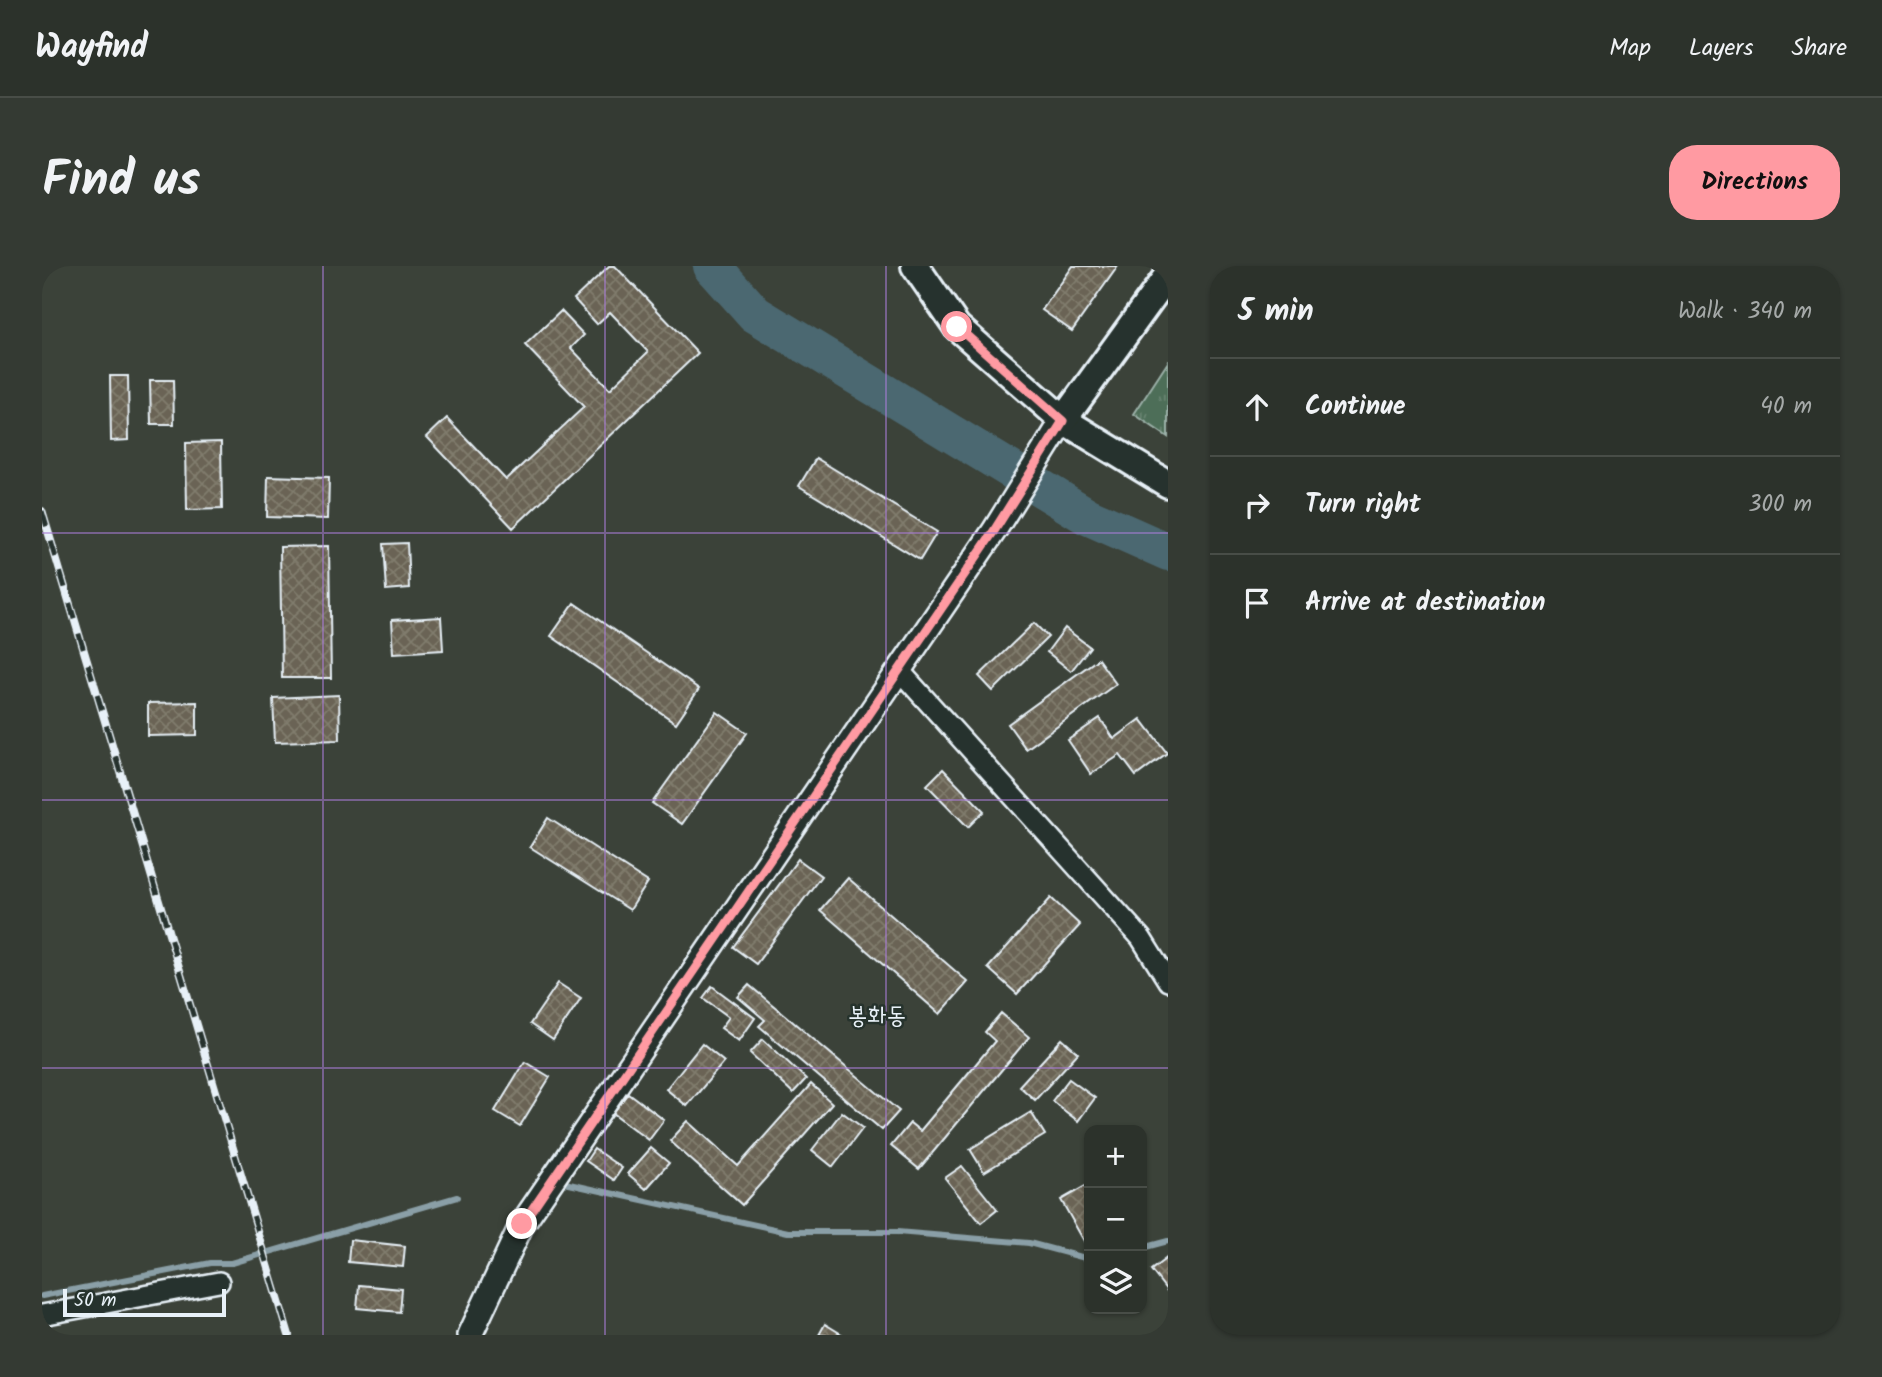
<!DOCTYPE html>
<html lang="en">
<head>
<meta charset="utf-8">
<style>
	:root { --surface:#2c322b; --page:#343a33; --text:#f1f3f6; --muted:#a6aaa9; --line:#484d47; --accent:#ff9aa2 }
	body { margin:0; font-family:Kalam,"Poor Story",sans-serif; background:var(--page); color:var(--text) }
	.controls { position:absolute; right:21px; bottom:21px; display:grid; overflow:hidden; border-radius:14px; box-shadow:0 2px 5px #0004 }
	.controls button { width:63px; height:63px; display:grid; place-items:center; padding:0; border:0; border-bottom:2px solid var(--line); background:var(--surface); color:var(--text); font:35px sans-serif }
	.scale { position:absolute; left:21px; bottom:18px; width:163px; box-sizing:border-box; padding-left:7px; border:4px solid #e8f1f8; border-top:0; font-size:19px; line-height:24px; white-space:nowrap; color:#e8f1f8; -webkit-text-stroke:5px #26332d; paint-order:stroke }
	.stop { position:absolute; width:21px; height:21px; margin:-16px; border:5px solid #ff9aa2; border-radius:50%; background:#fff }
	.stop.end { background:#ff9aa2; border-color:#fff; box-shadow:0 2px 7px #0008 }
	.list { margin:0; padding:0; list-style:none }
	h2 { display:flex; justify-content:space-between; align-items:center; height:91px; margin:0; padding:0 28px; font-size:30px }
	h2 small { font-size:23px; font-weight:400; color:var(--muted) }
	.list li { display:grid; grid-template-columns:46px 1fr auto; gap:21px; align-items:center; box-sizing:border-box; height:98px; padding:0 28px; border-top:2px solid var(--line) }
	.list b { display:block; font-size:26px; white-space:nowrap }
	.list em { font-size:23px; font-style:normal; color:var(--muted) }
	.icon { flex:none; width:38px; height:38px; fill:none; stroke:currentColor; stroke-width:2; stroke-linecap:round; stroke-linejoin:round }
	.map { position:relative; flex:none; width:1126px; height:1069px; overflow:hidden; border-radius:28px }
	header { display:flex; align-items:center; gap:42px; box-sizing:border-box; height:98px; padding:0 35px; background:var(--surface); border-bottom:2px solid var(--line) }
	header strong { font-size:33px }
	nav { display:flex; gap:38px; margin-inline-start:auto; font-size:24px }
	.intro { display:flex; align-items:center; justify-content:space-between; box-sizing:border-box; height:168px; padding:0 42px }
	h1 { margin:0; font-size:49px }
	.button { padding:18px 32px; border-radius:28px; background:var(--accent); color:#111; font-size:24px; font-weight:700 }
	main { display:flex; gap:42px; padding:0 42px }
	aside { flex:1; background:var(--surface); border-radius:28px; box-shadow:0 2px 5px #0004 }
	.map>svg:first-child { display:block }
	.park { fill:url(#park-tufts); stroke:#9bb0a8; stroke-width:2 }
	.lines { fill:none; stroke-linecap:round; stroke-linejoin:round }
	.stream { stroke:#8a9fa7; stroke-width:6 }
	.river { stroke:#4b6871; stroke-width:38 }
	.building { fill:url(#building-cross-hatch); stroke:#e8f1f8; stroke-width:2 }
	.minor-casing { stroke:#e8f1f8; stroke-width:24 }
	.tertiary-casing { stroke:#e8f1f8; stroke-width:28 }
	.secondary-casing { stroke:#e8f1f8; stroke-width:32 }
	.minor { stroke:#26332d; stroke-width:19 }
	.tertiary { stroke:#26332d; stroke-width:23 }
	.secondary { stroke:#26332d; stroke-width:26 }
	.rail-casing { stroke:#e8f1f8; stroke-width:8 }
	.rail { stroke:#26332d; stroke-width:5; stroke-dasharray:16; stroke-linecap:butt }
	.route { stroke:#ff9aa2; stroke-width:9 }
	.grid { fill:none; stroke:#a77bd6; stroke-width:2; stroke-opacity:0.55 }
	.labels { text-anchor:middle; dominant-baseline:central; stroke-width:5; stroke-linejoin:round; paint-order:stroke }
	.quarter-label { font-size:24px; fill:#e8f1f8; stroke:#26332d }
</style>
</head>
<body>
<header>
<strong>Wayfind</strong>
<nav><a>Map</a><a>Layers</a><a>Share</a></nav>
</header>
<div class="intro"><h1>Find us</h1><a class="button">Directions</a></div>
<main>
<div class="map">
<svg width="1126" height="1069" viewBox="0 0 1126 1069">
	<defs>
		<pattern id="park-tufts" width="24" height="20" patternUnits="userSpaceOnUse" patternTransform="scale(1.75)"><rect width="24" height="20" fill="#4e6e58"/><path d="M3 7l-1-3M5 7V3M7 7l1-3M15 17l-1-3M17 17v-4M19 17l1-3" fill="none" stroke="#688371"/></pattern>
		<pattern id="building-cross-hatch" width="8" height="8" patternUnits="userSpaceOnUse" patternTransform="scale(1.75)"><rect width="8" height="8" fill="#6b6454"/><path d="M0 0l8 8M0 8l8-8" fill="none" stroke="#807b6d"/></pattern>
	</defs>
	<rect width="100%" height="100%" fill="#3b4239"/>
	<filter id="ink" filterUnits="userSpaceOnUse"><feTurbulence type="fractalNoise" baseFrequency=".0143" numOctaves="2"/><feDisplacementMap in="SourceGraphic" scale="14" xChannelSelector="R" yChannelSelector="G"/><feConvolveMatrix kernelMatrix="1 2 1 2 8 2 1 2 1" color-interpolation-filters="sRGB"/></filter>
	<g filter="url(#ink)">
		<polygon class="park" points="1126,96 1126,171 1092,148"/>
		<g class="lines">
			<g class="stream">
				<polyline points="518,916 746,966 855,966 987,977 1047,993"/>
				<polyline points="1100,982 1126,975"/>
				<polyline points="0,1030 168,997 190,997 415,931"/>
			</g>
			<polyline class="river" points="670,0 713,48 1045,250 1126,286"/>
		</g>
		<g class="building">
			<polygon points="567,0 573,0 656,87 471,262 385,171 405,152 464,214 542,141 483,79 519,45 542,69 529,82 568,123 606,86 568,46 555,58 532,33"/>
			<polygon points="1031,0 1076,0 1030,65 1000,44"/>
			<polygon points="68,110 86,110 87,174 69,175"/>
			<polygon points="108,114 131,114 132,158 109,158"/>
			<polygon points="179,176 180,243 145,244 144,177"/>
			<polygon points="774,192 895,266 878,294 757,220"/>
			<polygon points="226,210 287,212 286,253 225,251"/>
			<polygon points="365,277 367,322 344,324 341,278"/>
			<polygon points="287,280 289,412 240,412 238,281"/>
			<polygon points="532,337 657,423 634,457 509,370"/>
			<polygon points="399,351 401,384 352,387 350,354"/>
			<polygon points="992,357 1006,371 951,425 937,410"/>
			<polygon points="1023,362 1048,381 1029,405 1005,386"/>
			<polygon points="1056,393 1074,418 984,483 966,458"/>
			<polygon points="297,429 298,474 233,476 231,432"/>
			<polygon points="155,436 155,469 106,470 106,437"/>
			<polygon points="675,446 705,467 640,558 610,537"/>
			<polygon points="1058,452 1072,473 1099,453 1125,487 1094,510 1078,489 1049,508 1026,474"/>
			<polygon points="901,503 942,545 926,561 885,519"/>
			<polygon points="506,552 606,616 588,644 488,581"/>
			<polygon points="756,593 779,610 714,698 691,681"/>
			<polygon points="806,612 926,716 898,748 778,644"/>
			<polygon points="1009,632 1038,659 975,728 946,702"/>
			<polygon points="516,717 539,732 511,774 488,758"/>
			<polygon points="707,719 857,845 840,864 717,760 723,754 696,731"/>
			<polygon points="670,720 713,752 697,775 679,762 687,751 661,732"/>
			<polygon points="959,747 987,771 877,903 849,880 868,857 878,865 953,775 943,766"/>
			<polygon points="721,773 764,813 751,827 708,787"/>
			<polygon points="1020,773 1036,787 993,834 977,820"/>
			<polygon points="660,778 682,796 645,840 624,823"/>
			<polygon points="483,796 508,811 478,860 453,845"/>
			<polygon points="1027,813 1053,832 1036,855 1010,835"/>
			<polygon points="769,818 790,837 700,939 628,875 646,855 696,900"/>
			<polygon points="586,827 622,854 607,874 571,847"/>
			<polygon points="800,846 821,862 791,901 770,884"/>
			<polygon points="989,846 1003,869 942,906 928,883"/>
			<polygon points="609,882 627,897 604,923 586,908"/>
			<polygon points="552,883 580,902 572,914 544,895"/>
			<polygon points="920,900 955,944 939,957 903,912"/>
			<polygon points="1047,918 1047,984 1019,934"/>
			<polygon points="308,974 363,980 361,1001 306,996"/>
			<polygon points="1126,991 1126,1026 1109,1004"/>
			<polygon points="317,1019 359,1023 357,1046 315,1042"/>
			<polygon points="783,1058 801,1069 777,1069"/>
		</g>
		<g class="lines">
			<g class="minor-casing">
				<g id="minor">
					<polyline points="857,404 1099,672 1126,715"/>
					<polyline points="0,1049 177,1016"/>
				</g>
			</g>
			<g class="tertiary-casing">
				<polyline id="tertiary" points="428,1069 480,958 952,265 1021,154"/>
			</g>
			<g class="secondary-casing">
				<g id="secondary">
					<polyline points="873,0 915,61 1021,154 1126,218"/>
					<polyline points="1021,154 1126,9"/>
				</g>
			</g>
			<use href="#minor" class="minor"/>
			<use href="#tertiary" class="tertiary"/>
			<use href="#secondary" class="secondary"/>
			<g class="rail-casing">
				<polyline id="rail" points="0,245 247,1069"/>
			</g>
			<use href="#rail" class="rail"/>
		</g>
	</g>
	<g class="lines" filter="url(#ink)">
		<polyline class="route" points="480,958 952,265 1021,155 915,61"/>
	</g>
	<path class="grid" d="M281,0V1069M563,0V1069M844,0V1069M0,267H1126M0,534H1126M0,802H1126"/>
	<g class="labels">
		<g class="quarter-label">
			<text x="835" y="750">봉화동</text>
		</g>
	</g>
</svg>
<div class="controls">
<button>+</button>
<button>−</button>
<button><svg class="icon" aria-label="layers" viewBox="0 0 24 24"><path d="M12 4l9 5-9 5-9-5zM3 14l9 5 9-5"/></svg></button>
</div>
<div class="scale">50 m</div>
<div class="stop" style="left:915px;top:61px"></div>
<div class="stop end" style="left:480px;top:958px"></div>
</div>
<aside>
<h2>5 min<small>Walk · 340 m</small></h2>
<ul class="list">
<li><svg class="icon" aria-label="ahead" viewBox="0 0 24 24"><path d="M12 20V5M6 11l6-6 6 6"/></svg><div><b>Continue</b></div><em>40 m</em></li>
<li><svg class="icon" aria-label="right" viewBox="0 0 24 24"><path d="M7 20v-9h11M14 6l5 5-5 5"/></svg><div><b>Turn right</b></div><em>300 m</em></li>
<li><svg class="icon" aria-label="arrive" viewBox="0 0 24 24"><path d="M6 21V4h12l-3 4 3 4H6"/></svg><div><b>Arrive at destination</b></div></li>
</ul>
</aside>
</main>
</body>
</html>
